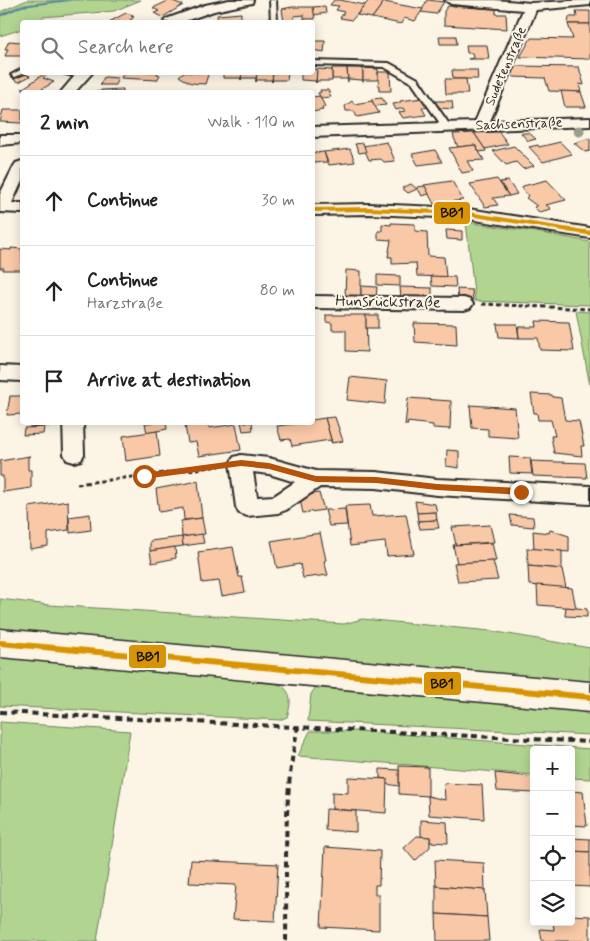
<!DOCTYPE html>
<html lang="en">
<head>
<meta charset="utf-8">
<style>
	:root { --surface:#fff; --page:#f6f6f6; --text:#222; --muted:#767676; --line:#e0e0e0 }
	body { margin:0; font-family:Mynerve,sans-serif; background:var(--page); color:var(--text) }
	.controls { position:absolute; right:15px; bottom:15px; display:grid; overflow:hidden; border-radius:5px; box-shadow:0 2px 12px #0003 }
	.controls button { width:45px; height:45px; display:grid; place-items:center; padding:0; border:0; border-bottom:1px solid var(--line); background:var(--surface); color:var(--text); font:25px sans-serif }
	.stop { position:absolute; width:15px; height:15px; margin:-11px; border:4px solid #b45309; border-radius:50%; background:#fff }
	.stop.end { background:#b45309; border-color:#fff; box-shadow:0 1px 5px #0008 }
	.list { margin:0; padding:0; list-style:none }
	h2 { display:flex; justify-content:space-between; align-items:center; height:65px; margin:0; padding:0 20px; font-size:21px }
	h2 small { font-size:16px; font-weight:400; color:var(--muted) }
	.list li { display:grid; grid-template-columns:32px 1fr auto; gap:15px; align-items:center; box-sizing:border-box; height:90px; padding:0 20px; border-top:1px solid var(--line) }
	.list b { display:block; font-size:19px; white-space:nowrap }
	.list p { margin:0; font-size:16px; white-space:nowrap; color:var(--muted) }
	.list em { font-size:16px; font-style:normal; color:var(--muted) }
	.icon { flex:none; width:28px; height:28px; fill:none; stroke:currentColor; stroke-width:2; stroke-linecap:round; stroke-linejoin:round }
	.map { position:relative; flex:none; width:590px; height:941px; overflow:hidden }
	.search { position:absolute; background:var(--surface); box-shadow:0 2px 12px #0003; left:20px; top:20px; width:295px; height:55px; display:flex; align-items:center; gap:12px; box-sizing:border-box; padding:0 18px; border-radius:5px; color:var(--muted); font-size:19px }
	.panel { position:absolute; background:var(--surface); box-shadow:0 2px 12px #0003; left:20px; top:90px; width:295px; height:335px; border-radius:5px }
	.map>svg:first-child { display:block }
	.green { fill:#b1d590; stroke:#6e805e }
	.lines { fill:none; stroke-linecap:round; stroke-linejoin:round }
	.stream { fill:#5c8896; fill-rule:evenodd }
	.building { fill:#f8c8a7; stroke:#2b2b2b }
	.service-casing { stroke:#2b2b2b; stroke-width:4 }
	.minor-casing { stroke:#2b2b2b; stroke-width:4 }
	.tertiary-casing { stroke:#2b2b2b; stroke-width:3 }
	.path-far1 { stroke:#2b2b2b; stroke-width:3; stroke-dasharray:4.5 3; stroke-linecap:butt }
	.path { stroke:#2b2b2b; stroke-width:4; stroke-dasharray:6 4.5; stroke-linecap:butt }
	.service { fill:#fcf5e5; fill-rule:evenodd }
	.minor { fill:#fcf5e5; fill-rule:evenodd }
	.tertiary { fill:#fcf5e5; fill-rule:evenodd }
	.bus-1-far2-casing { stroke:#fcf5e5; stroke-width:6 }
	.bus-1-far1-casing { stroke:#fcf5e5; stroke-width:8 }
	.bus-1-casing { stroke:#fcf5e5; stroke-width:10 }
	.bus-1-far2 { stroke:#d89406; stroke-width:4 }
	.bus-1-far1 { stroke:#d89406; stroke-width:4.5 }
	.bus-1 { stroke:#d89406; stroke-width:6 }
	.tree { fill:#9b9e8c }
	.route { fill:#b45309 }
	.labels { text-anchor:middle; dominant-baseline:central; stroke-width:4; stroke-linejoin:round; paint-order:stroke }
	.far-street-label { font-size:14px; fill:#2b2b2b; stroke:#fcf5e5 }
	.street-label { font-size:16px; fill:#2b2b2b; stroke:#fcf5e5 }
	.line-badge { stroke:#fcf5e5; stroke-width:2 }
	.pale-badge-label { font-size:14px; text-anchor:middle; font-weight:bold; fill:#111 }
</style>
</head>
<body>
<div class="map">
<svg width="590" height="941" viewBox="0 0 590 941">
	<rect width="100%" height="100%" fill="#fcf5e5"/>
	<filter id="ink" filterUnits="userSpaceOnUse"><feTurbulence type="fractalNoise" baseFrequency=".02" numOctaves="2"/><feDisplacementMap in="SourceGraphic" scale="10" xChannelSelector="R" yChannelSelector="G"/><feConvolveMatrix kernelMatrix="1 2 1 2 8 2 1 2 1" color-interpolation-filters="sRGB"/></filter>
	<g filter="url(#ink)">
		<g class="green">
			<polygon points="27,0 141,0 114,11 43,17 38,22 22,22 22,29 0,36 0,12"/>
			<polygon points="466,222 542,233 590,242 590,305 475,301"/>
			<polygon points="576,311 590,312 590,386"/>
			<polygon points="0,599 49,605 344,624 362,619 491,631 590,648 590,685 0,632"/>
			<path d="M0,656L243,677C270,682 300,680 287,717L280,720L0,706Z"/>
			<polygon points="323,685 581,711 590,716 590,735 308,721 311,694 316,687"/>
			<polygon points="0,722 130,731 97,941 0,941"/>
			<polygon points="310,731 360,731 590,749 590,779 571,778 571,750 534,750 534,775 298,756"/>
		</g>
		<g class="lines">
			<polygon class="stream" points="60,0 72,0 70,1 22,7 0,17 0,14 21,5"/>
		</g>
		<g class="building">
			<polygon points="170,0 183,5 163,17 154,13 159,11 153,8"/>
			<polygon points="334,0 340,0 365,5 352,20 340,18 344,12 336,10 339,6 330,5"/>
			<polygon points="369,0 384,2 372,18 357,15"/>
			<polygon points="427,0 428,0 444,2 436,14 421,12"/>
			<polygon points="384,2 423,9 415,21 404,18 401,24 372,18"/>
			<polygon points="325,6 326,13 314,15 313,7"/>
			<polygon points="448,6 496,9 496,14 506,14 507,29 444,25 444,11"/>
			<polygon points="292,7 313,7 315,19 304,19 304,15 294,16 294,22 284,22 282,9"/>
			<polygon points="576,11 590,11 590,24 568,24 569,17 577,17"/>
			<polygon points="126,13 133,15 131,16 134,17 130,20 136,22 109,22"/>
			<polygon points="241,13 241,22 218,22 217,15"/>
			<polygon points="568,24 590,24 590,59 520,57 531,38 573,39"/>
			<polygon points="439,36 456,36 457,44 440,44"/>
			<polygon points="9,41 22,42 22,56 5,56 8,49 5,49"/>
			<polygon points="312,41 325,41 324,52 312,50"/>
			<polygon points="466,45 487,45 489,59 468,59 473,58 472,53 467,53"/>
			<polygon points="516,66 579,67 584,85 579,84 581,92 549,91 545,78 513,77 512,73"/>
			<polygon points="332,68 347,68 348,82 347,79 332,79"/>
			<polygon points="347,68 363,68 363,82 362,80 348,79"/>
			<polygon points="363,68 378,69 378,80 363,80"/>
			<polygon points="312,69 317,69 316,83 316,81 301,80 301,72 312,72"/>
			<polygon points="317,69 332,70 332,81 317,81 316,83"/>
			<polygon points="452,70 477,70 478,79 453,79"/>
			<polygon points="124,72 158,72 157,74 160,75 157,80 121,78"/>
			<polygon points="184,72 197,73 209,72 205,84 191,83 182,78 179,76"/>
			<polygon points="223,72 242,72 241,80 241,78 223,78"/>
			<polygon points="242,72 257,72 256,82 256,78 242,78 241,80"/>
			<polygon points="257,72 273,72 272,82 272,80 257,80 256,82"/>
			<polygon points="273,72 288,72 287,80 272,80 272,82"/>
			<polygon points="378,72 390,72 391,91 379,91"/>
			<polygon points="25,74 30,76 19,82 13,79"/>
			<polygon points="44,74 47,75 43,78 54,82 42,89 44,89 39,92 30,92 22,89"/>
			<polygon points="104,77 118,78 115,85 100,85"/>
			<polygon points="445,79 466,79 468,94 446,94"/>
			<polygon points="123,89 123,92 94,92 101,92 101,90"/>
			<polygon points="320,90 328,90 331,97 321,98 318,93 321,92"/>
			<polygon points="561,91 581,92 586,107 565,107"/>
			<polygon points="320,96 325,107 322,108 323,110 312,112 312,97"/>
			<polygon points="382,98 386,105 375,106 371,99"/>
			<polygon points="423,98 429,107 422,108 426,115 403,118 399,112 405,111 403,108 396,110 393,104 400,103 400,101"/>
			<polygon points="352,101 354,104 372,101 379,113 357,117 354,111 346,111 345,106"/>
			<polygon points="434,101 452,101 453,109 440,108"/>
			<polygon points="3,110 22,110 22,123 0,122"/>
			<polygon points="499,132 508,144 485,149 474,133"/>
			<polygon points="474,133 485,149 486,151 479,152 475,145 458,147 454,138 453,134"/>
			<polygon points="521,133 529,133 536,139 528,141"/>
			<polygon points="590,138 590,151 585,152 574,143"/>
			<polygon points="387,142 395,161 384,162 381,159 369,160 363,146"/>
			<polygon points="560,142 572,154 543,162 529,147 538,145 539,147"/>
			<polygon points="363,143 366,152 359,153 355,144"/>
			<polygon points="475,145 484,160 467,161 473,171 462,173 449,148"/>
			<polygon points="514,146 534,166 523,169 516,162 506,165 493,151"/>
			<polygon points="350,149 355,162 329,165 324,152"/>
			<polygon points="435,150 442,162 418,165 412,154"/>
			<polygon points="324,152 327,162 313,163 312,153"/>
			<polygon points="497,179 509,196 493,198 498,205 485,207 470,184"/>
			<polygon points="547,180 566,200 546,205 551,209 539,212 534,207 537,206 526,198 528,196 522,188 523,186"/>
			<polygon points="452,181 463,200 434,204 424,185"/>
			<polygon points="508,181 517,194 509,196 500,182"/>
			<polygon points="411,184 417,189 408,193 402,188"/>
			<polygon points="425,186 429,194 422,196 417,187"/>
			<polygon points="391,223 415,224 415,231 427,232 428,256 444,257 446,277 417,276 416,263 392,264 392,257 388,257 391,240 378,239 378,231 382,231 382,224 391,225"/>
			<polygon points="446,230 462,231 462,240 447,239"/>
			<polygon points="11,248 22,249 22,270 3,270 4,268 0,268 0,249 11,250"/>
			<polygon points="346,270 361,271 361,296 345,296"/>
			<polygon points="377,275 400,276 400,286 377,285"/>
			<polygon points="431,276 455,277 456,287 432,286"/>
			<polygon points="361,286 377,287 376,297 361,296"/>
			<polygon points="400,287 432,288 432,299 401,298"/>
			<polygon points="457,289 472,290 473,301 458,300"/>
			<polygon points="326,315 366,315 367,352 346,351 346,330 332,330 332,323 326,322"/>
			<rect x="366" y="315" width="12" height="13"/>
			<polygon points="536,321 569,322 574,351 540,350 538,338 519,338 518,327 537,327"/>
			<polygon points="414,323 456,324 457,345 415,342"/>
			<polygon points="497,324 517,324 519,338 499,337"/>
			<polygon points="350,377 387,381 385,404 347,400"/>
			<polygon points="531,394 552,395 553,397 561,398 565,420 579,421 584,446 581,446 582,456 554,453 551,436 555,436 551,420 538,420 537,413 534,413"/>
			<polygon points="10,396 22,396 22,414 7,415"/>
			<polygon points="408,398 451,401 450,429 433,428 433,425 407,422 408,425 405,425"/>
			<polygon points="470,405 515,408 518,438 488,436 488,429 472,428"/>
			<polygon points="335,417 343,441 332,443 325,418"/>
			<polygon points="325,418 332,443 330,440 292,446 290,439 281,440 277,426 312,422 312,420"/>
			<polygon points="30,422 50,422 50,426 30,427"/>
			<polygon points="166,422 167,429 147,433 145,423"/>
			<polygon points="241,422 252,422 253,430 243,431"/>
			<polygon points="209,423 209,428 236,424 241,450 199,456 196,442 188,443 185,426"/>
			<polygon points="44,427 43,434 23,435 24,428"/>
			<polygon points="157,431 160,456 126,461 123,436"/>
			<polygon points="447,450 459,451 459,468 446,466"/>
			<polygon points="30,456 28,457 28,470 31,470 31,488 3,492 3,476 0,476 0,461"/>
			<polygon points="509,457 530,458 532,474 510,473"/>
			<polygon points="531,461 585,463 587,478 533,476"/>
			<polygon points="198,481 202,518 184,520 183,508 159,512 156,489"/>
			<polygon points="319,493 324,510 303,513 299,496"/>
			<polygon points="68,501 69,530 48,533 48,546 30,549 29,507"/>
			<polygon points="415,501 435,504 437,512 417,513"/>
			<polygon points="370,505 372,516 406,514 414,554 387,556 385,542 350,546 345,506"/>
			<polygon points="345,509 347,525 329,526 325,510"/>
			<polygon points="436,512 437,520 418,521 417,513"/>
			<polygon points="90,514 91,530 70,533 69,517"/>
			<polygon points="510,515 533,517 534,527 512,525"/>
			<polygon points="202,518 205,534 182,537 181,521"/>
			<polygon points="437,520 439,528 420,529 418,521"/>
			<polygon points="490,525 494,542 456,545 452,527"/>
			<polygon points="550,530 569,536 569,552 534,549 533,531 549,533"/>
			<polygon points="320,533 326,560 324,561 328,575 303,578 300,564 277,568 271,541"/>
			<polygon points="202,534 204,543 183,546 182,537"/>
			<polygon points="182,537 183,546 150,551 150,541"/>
			<polygon points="492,543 496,561 457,563 453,545"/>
			<polygon points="175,547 176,558 152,563 150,551"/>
			<polygon points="233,547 239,577 242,577 245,592 222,596 219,581 202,583 198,552"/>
			<polygon points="527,548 562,551 562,569 528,566"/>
			<polygon points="493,561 498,580 458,582 454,563"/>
			<polygon points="528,566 562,569 566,588 529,585"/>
			<polygon points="537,585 572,588 576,608 538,605"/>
			<polygon points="566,607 587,609 587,617 565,616"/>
			<polygon points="399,766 428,767 428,796 399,794"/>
			<polygon points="380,769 399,770 399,786 386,784 387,779 380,778"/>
			<polygon points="495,773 533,777 534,793 497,791"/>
			<polygon points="348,777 387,779 386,813 332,809 332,792 348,793"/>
			<polygon points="444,783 482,785 484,819 429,815 428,796 445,800"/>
			<polygon points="571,791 583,792 587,826 571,825"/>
			<polygon points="326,809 356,811 356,832 325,830"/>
			<polygon points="421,820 447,822 448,843 430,842 430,837 421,837"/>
			<polygon points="417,836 430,837 430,847 415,861 404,848"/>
			<polygon points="571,838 590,839 590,852 571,851"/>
			<polygon points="325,847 380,851 379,885 375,885 375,894 379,894 379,930 321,927"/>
			<polygon points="571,851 590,852 590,887 571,886"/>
			<polygon points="191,860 278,864 275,921 233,919 236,885 189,883"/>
			<polygon points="435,860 484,863 485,890 436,886"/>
			<polygon points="436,886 485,890 487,917 436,914"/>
			<polygon points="436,914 487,917 489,941 437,941"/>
			<polygon points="571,915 590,916 590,941 542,941 540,929 554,930 553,922 571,922"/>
		</g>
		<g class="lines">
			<g class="service-casing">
				<g id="service">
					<polygon points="270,0 276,0 277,22 271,22"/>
					<polygon points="312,61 389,63 418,79 451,127 444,129 412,83 384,67 312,65"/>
					<polygon points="22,69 22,72 25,73 15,77 11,75"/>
					<polygon points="58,72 75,72 85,76 81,78"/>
				</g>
			</g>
			<g class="minor-casing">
				<g id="minor">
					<polygon points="229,0 253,0 252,3 214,11 182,22 164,22 166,19 205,5"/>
					<polygon points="445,0 495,0 531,3 590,0 590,5 536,10 490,121 590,118 590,126 312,137 312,127 475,122 523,10 451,4"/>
					<polygon points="78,72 93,72 75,92 61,92"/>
					<polygon points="0,135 22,135 22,143 0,145"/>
					<polygon points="22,161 22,181 12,203 22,203 22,213 0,212 0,194 14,166 16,163"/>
					<polygon points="369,204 462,208 590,228 590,238 462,218 369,214 312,215 312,205"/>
					<polygon points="312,296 464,298 470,300 473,304 470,308 464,310 312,308"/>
					<polygon points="0,366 22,367 22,381 0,380"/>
					<polygon points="63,422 83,422 84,454 81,460 74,462 67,460 64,454"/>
					<path d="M241,455L269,458L316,471L376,472L437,479L590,486V504L437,495L376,488L320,487L286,510L278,513L247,516L239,513L236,507L230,463L234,457ZM253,472L269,474L295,482L274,496L257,497Z"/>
				</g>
			</g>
			<g class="tertiary-casing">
				<polygon id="tertiary" points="0,629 590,682 590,712 0,657"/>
			</g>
			<g class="path-far1">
				<polyline points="482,304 590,309"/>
				<polyline points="77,484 220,466"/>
			</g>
			<g class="path">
				<polyline points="0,712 590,742"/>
				<path d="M286,941C287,870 282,797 298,727"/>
			</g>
			<use href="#service" class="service"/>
			<use href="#minor" class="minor"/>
			<use href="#tertiary" class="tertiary"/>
			<g class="bus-1-far2-casing">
				<polyline id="bus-1-far2" points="312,210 369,209 462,213 576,231"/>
			</g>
			<g class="bus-1-far1-casing">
				<polyline id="bus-1-far1" points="568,230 590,233"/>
			</g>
			<g class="bus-1-casing">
				<polyline id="bus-1" points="0,643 590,697"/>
			</g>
			<use href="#bus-1-far2" class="bus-1-far2"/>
			<use href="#bus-1-far1" class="bus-1-far1"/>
			<use href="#bus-1" class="bus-1"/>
		</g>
		<circle class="tree" cx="579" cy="131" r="5.5"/>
	</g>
	<polygon class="route" points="241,460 269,463 316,476 376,477 437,484 521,488 525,492 521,495 437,490 376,483 316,482 269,469 241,466 144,479 140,476 144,473"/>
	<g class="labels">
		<g class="far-street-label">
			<text transform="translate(506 66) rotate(-67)">Sudetenstraße</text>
			<text transform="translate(519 124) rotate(-2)">Sachsenstraße</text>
		</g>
		<g class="street-label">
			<text transform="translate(388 302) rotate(1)">Hunsrückstraße</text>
		</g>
	</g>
	<g class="line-badge">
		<rect x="433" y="201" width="38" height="24" rx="5" fill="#d89406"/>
		<rect x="128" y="644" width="39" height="25" rx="5" fill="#d89406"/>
		<rect x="423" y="671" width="39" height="25" rx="5" fill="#d89406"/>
	</g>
	<g class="pale-badge-label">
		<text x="452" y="217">BB1</text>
		<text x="148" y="661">BB1</text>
		<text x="442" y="688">BB1</text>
	</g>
</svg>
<div class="controls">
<button>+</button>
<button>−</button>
<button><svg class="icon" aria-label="locate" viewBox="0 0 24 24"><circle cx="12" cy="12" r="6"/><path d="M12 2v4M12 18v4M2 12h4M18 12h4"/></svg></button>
<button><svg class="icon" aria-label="layers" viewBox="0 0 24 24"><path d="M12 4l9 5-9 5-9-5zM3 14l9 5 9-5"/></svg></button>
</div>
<div class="stop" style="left:144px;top:476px"></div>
<div class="stop end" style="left:521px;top:492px"></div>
<div class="search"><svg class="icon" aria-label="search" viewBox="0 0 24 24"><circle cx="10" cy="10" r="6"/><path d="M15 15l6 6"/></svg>Search here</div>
<section class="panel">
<h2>2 min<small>Walk · 110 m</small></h2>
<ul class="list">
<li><svg class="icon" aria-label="ahead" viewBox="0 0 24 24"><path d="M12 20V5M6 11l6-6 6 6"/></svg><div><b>Continue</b></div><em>30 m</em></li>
<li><svg class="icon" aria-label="ahead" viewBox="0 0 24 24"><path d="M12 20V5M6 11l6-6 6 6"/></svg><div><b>Continue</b><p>Harzstraße</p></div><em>80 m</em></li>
<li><svg class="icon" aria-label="arrive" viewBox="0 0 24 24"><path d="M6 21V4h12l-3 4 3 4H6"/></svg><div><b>Arrive at destination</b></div></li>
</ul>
</section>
</div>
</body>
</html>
